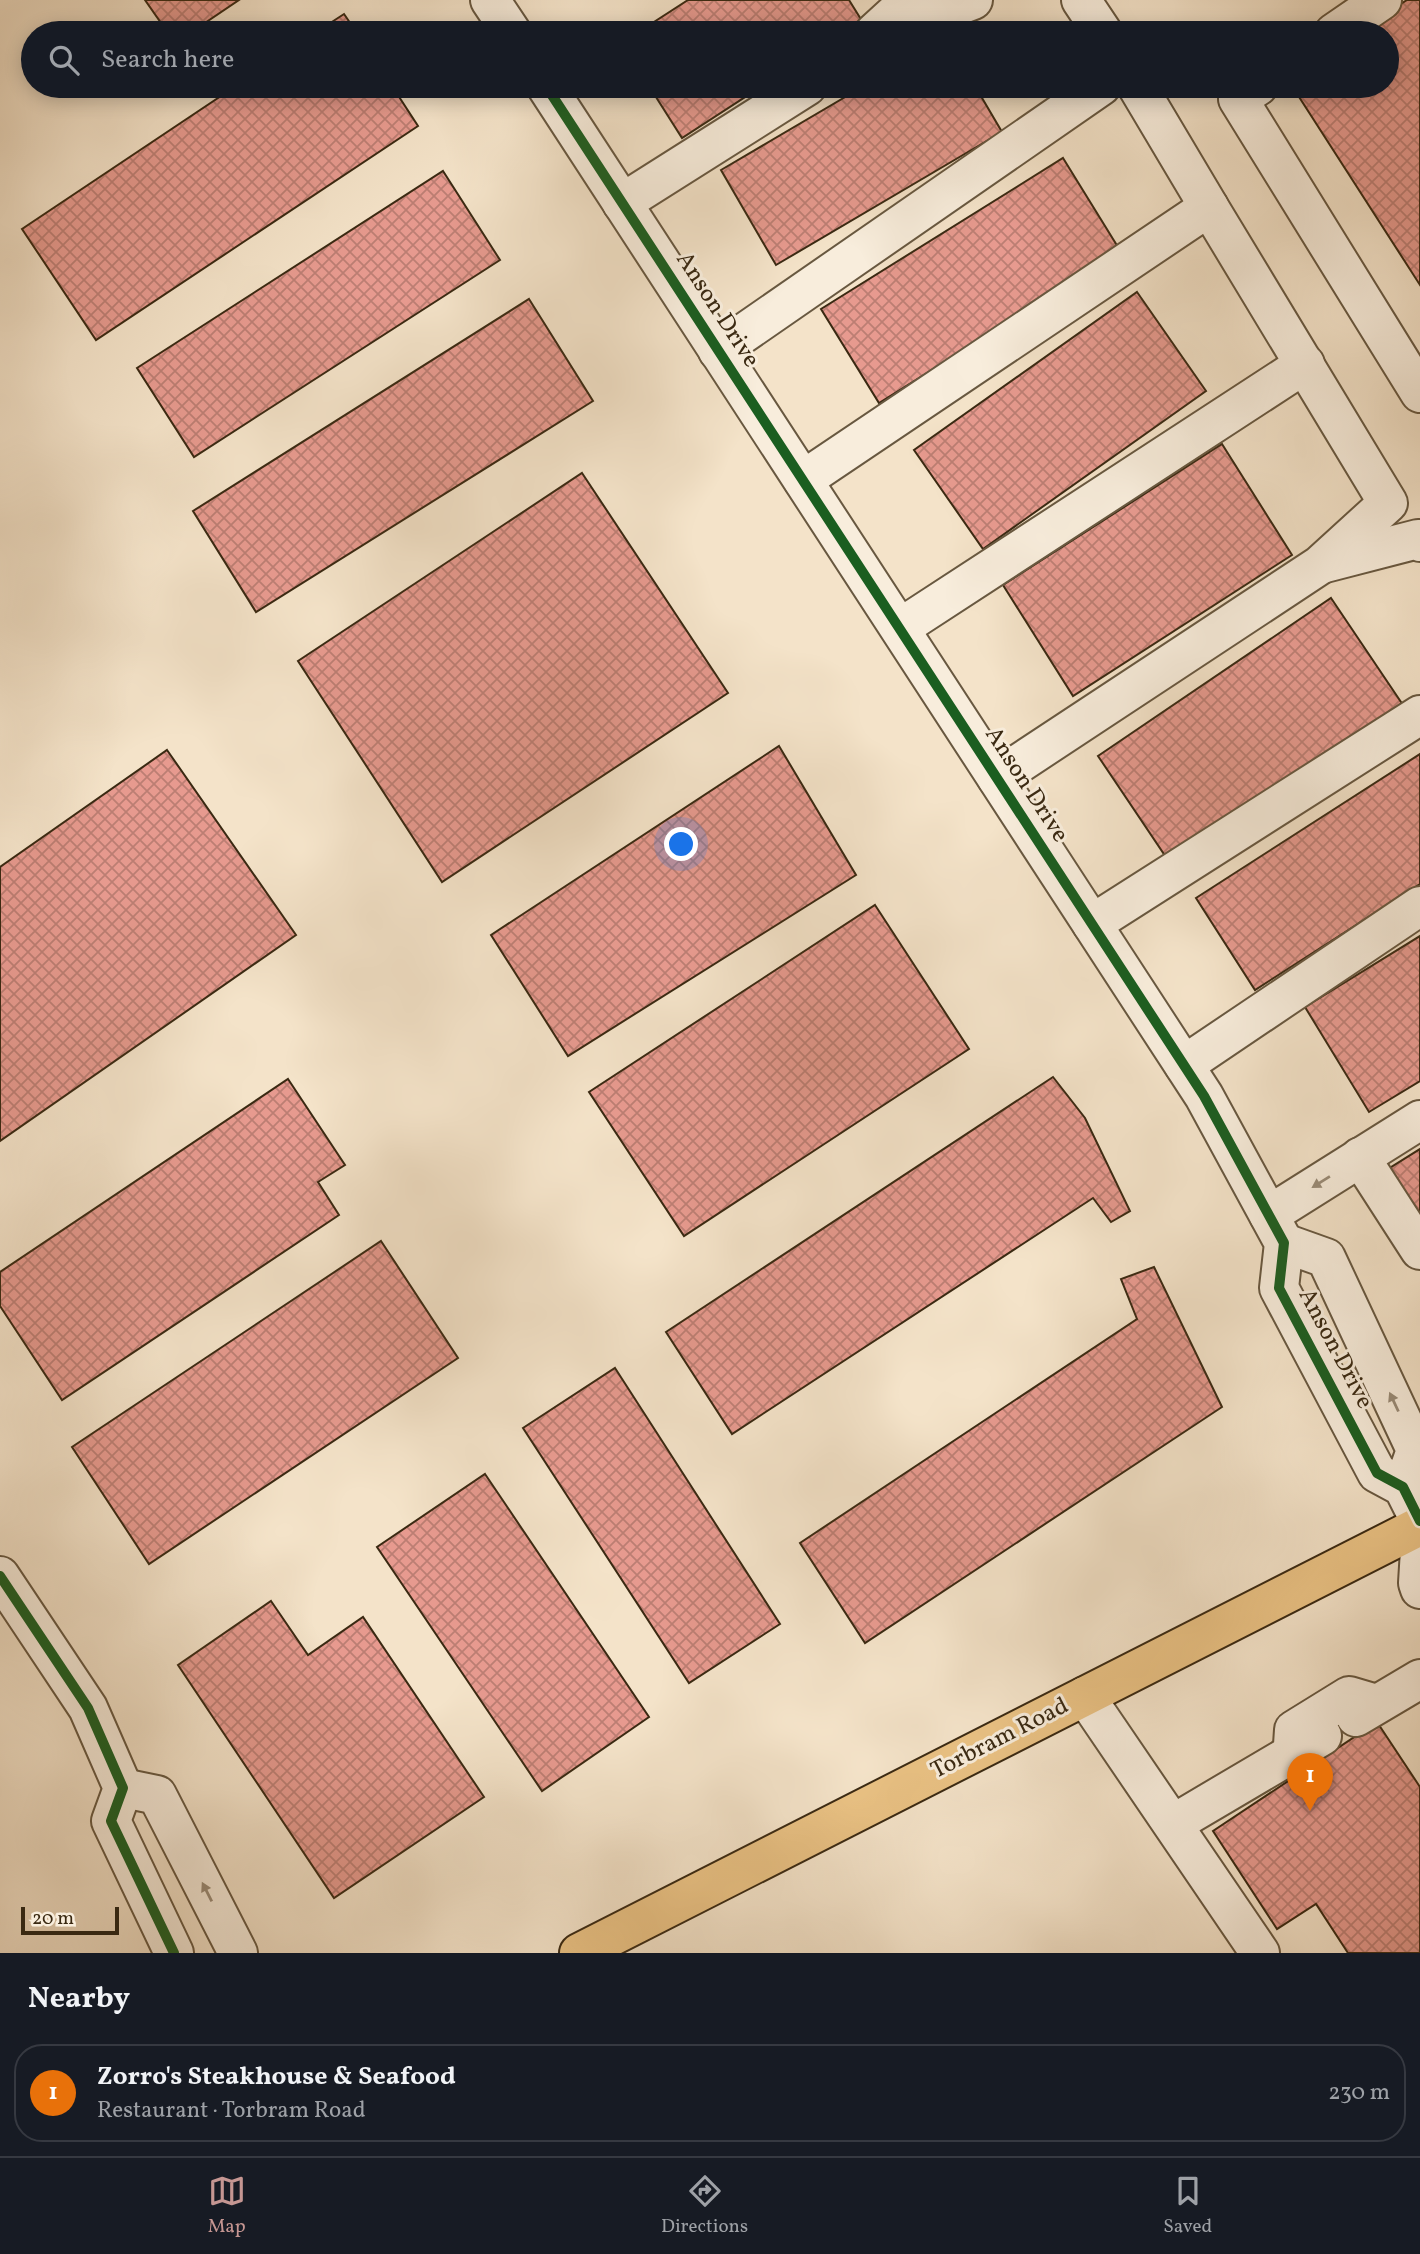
<!DOCTYPE html>
<html lang="en">
<head>
<meta charset="utf-8">
<style>
	:root { --surface:#171b24; --page:#242831; --text:#f1f3f6; --muted:#9ea1a6; --line:#363941; --accent:#c59692 }
	body { margin:0; font-family:Vollkorn,serif; background:var(--page); color:var(--text) }
	.scale { position:absolute; left:21px; bottom:18px; width:98px; box-sizing:border-box; padding-left:7px; border:4px solid #3a2912; border-top:0; font-size:19px; line-height:24px; white-space:nowrap; color:#3a2912; -webkit-text-stroke:5px #f8eddc; paint-order:stroke }
	.you { position:absolute; left:682px; top:845px; width:24px; height:24px; margin:-18px; border:5px solid #fff; border-radius:50%; background:#1a73e8; box-shadow:0 0 0 10px #1a73e833 }
	.badge { display:grid; place-items:center; width:46px; height:46px; border-radius:50%; background:var(--accent); color:#fff; font-size:23px; font-weight:700 }
	.pin { position:absolute; translate:-50% -58px; filter:drop-shadow(0 2px 4px #0008) }
	.pin::after { content:''; position:absolute; top:37px; width:24px; height:21px; background:inherit; clip-path:polygon(0 0,100% 0,50% 100%) }
	.list { margin:0; padding:0; list-style:none }
	h2 { display:flex; justify-content:space-between; align-items:center; height:91px; margin:0; padding:0 28px; font-size:30px }
	h2 small { font-size:23px; font-weight:400; color:var(--muted) }
	.list li { display:grid; grid-template-columns:46px 1fr auto; gap:21px; align-items:center; box-sizing:border-box; height:98px; margin:0 14px 14px; padding:0 14px; border:2px solid var(--line); border-radius:28px }
	.list b { display:block; font-size:26px; white-space:nowrap }
	.list p { margin:0; font-size:23px; white-space:nowrap; color:var(--muted) }
	.list em { font-size:23px; font-style:normal; color:var(--muted) }
	.icon { flex:none; width:38px; height:38px; fill:none; stroke:currentColor; stroke-width:2; stroke-linecap:round; stroke-linejoin:round }
	.map { position:relative; flex:none; width:1420px; height:1953px; overflow:hidden }
	.search { position:absolute; background:var(--surface); box-shadow:0 4px 18px #0003; left:21px; right:21px; top:21px; height:77px; display:flex; align-items:center; gap:18px; box-sizing:border-box; padding:0 24px; border-radius:38px; color:var(--muted); font-size:26px }
	.sheet { height:203px; background:var(--surface) }
	nav { display:flex; justify-content:space-around; align-items:center; box-sizing:border-box; height:98px; border-top:2px solid var(--line); background:var(--surface); font-size:19px; color:var(--muted) }
	nav a { display:grid; justify-items:center; gap:4px }
	nav .on { color:var(--accent) }
	.map>svg:first-child { display:block }
	.building { fill:url(#building-cross-hatch); stroke:#3a2912; stroke-width:2 }
	.lines { fill:none; stroke-linecap:round; stroke-linejoin:round }
	.minor-casing { stroke:#685840; stroke-width:42 }
	.major-casing { stroke:#3a2912; stroke-width:42 }
	.minor { stroke:#f8eddc; stroke-width:38 }
	.major { stroke:#eac284; stroke-width:38 }
	.cycleway-casing { stroke:#f8eddc; stroke-width:15 }
	.cycleway { stroke:#1b5e20; stroke-width:10 }
	.oneway { fill:#998b77 }
	.labels { text-anchor:middle; dominant-baseline:central; stroke-width:6; stroke-linejoin:round; paint-order:stroke }
	.street-label { font-size:24px; fill:#3a2912; stroke:#f8eddc }
</style>
</head>
<body>
<div class="map">
<svg width="1420" height="1953" viewBox="0 0 1420 1953">
	<defs>
		<pattern id="building-cross-hatch" width="8" height="8" patternUnits="userSpaceOnUse" patternTransform="scale(1.75)"><rect width="8" height="8" fill="#e79a8f"/><path d="M0 0l8 8M0 8l8-8" fill="none" stroke="#bc7e73"/></pattern>
	</defs>
	<rect width="100%" height="100%" fill="#f4e3c9"/>
	<filter id="stains"><feTurbulence type="fractalNoise" baseFrequency=".00286" numOctaves="4"/><feColorMatrix values="0 0 0 0 .2 0 0 0 0 .09 0 0 0 0 .02 0 0 0 .5 -.17"/></filter>
	<radialGradient id="worn" r=".72"><stop offset=".6" stop-color="#630" stop-opacity="0"/><stop offset="1" stop-color="#630" stop-opacity=".3"/></radialGradient>
	<g class="building">
		<polygon points="145,0 239,0 190,33 168,33"/>
		<polygon points="688,0 849,0 862,21 843,33 637,33"/>
		<polygon points="1407,0 1420,0 1420,285 1292,86 1387,86 1387,33 1356,33"/>
		<polygon points="344,14 357,33 315,33"/>
		<polygon points="236,86 392,86 418,126 96,340 22,229"/>
		<polygon points="649,86 762,86 682,138"/>
		<polygon points="864,86 975,86 1002,132 776,265 721,170"/>
		<polygon points="1063,158 1121,252 879,403 821,309"/>
		<polygon points="443,171 500,260 194,457 137,368"/>
		<polygon points="1137,292 1206,391 983,549 914,450"/>
		<polygon points="529,299 593,401 256,612 193,511"/>
		<polygon points="1222,444 1292,555 1073,696 1003,585"/>
		<polygon points="582,473 728,693 442,882 298,661"/>
		<polygon points="1331,598 1405,708 1172,866 1098,756"/>
		<polygon points="779,746 856,875 568,1056 491,935"/>
		<polygon points="167,750 296,935 0,1141 0,867"/>
		<polygon points="1420,754 1420,884 1255,990 1196,898"/>
		<polygon points="875,905 969,1049 684,1236 589,1092"/>
		<polygon points="1420,936 1420,1081 1369,1112 1305,1007"/>
		<polygon points="1053,1077 1085,1118 1130,1211 1111,1222 1093,1198 732,1434 666,1332"/>
		<polygon points="288,1079 345,1165 318,1182 339,1215 62,1400 0,1306 0,1272"/>
		<polygon points="1420,1149 1420,1228 1380,1174"/>
		<polygon points="381,1241 458,1358 149,1564 72,1447"/>
		<polygon points="1154,1267 1222,1407 865,1643 800,1543 1137,1319 1121,1279"/>
		<polygon points="615,1368 780,1624 689,1683 523,1428"/>
		<polygon points="485,1474 649,1717 542,1791 377,1547"/>
		<polygon points="271,1601 308,1655 363,1617 484,1797 334,1898 178,1665"/>
		<polygon points="1377,1722 1420,1787 1420,1953 1348,1953 1316,1904 1277,1929 1213,1831"/>
	</g>
	<g class="lines">
		<g class="minor-casing">
			<g id="minor">
				<polyline points="490,0 512,33"/>
				<polyline points="1081,0 1103,33"/>
				<polyline points="874,33 910,0"/>
				<polyline points="907,33 944,11 973,0"/>
				<polyline points="1334,33 1382,0"/>
				<polyline points="546,86 1204,1096 1284,1243 1279,1288 1377,1473 1403,1487 1420,1521"/>
				<polyline points="1137,86 1209,207"/>
				<polyline points="1258,86 1238,99 1420,393"/>
				<polyline points="622,203 807,86"/>
				<polyline points="718,351 1101,86"/>
				<polyline points="803,480 1209,207 1388,503 1320,565 997,778"/>
				<polyline points="1325,563 1418,539 1420,542"/>
				<polyline points="900,628 1305,364"/>
				<polyline points="1092,924 1420,715"/>
				<polyline points="1184,1065 1420,906"/>
				<polyline points="1360,1157 1420,1250"/>
				<polyline points="1269,1215 1420,1120"/>
				<polyline points="1284,1243 1326,1258 1416,1450 1403,1487"/>
				<polyline points="1420,1550 1418,1583 1420,1589"/>
				<polyline points="0,1576 88,1708 123,1788 111,1821 174,1953"/>
				<polyline points="1085,1696 1260,1953"/>
				<polyline points="1356,1717 1420,1679"/>
				<polyline points="1293,1745 1294,1730 1349,1696 1376,1704"/>
				<polyline points="123,1788 157,1795 238,1953"/>
				<polyline points="1173,1824 1322,1736"/>
			</g>
		</g>
		<g class="major-casing">
			<polyline id="major" points="579,1953 1420,1526"/>
		</g>
		<use href="#minor" class="minor"/>
		<use href="#major" class="major"/>
		<g class="cycleway-casing">
			<g id="cycleway">
				<polyline points="546,86 1204,1096 1284,1243 1279,1288 1377,1473 1403,1487 1420,1521"/>
				<polyline points="0,1576 88,1708 123,1788 111,1821 174,1953"/>
			</g>
		</g>
		<use href="#cycleway" class="cycleway"/>
	</g>
	<defs><path id="oneway-solid" d="M-6-.8H1V-3.2L6.5 0L1 3.2V.8H-6Z" transform="scale(1.75)"/></defs>
	<g class="oneway">
		<use href="#oneway-solid" transform="translate(1321 1182) rotate(148)"/>
		<use href="#oneway-solid" transform="translate(1394 1402) rotate(-115)"/>
		<use href="#oneway-solid" transform="translate(207 1892) rotate(-117)"/>
	</g>
	<g class="labels">
		<g class="street-label">
			<text transform="translate(717 310) rotate(57)">Anson Drive</text>
			<text transform="translate(1026 785) rotate(57)">Anson Drive</text>
			<text transform="translate(1335 1349) rotate(62)">Anson Drive</text>
			<text transform="translate(1000 1739) rotate(-27)">Torbram Road</text>
		</g>
	</g>
	<rect width="100%" height="100%" filter="url(#stains)"/>
	<rect width="100%" height="100%" fill="url(#worn)"/>
</svg>
<div class="scale">20 m</div>
<div class="you"></div>
<div class="pin badge" style="left:1310px;top:1811px;background:#e8710a">1</div>
<div class="search"><svg class="icon" aria-label="search" viewBox="0 0 24 24"><circle cx="10" cy="10" r="6"/><path d="M15 15l6 6"/></svg>Search here</div>
</div>
<section class="sheet">
<h2>Nearby<small></small></h2>
<ul class="list">
<li><span class="badge" style="background:#e8710a">1</span><div><b>Zorro's Steakhouse &amp; Seafood</b><p>Restaurant · Torbram Road</p></div><em>230 m</em></li>
</ul>
</section>
<nav>
<a class="on"><svg class="icon" aria-label="map" viewBox="0 0 24 24"><path d="M3 6l6-2 6 2 6-2v14l-6 2-6-2-6 2zM9 4v14M15 6v14"/></svg>Map</a>
<a><svg class="icon" aria-label="directions" viewBox="0 0 24 24"><path d="M12 3l9 9-9 9-9-9zM9 14v-3h6M13 9l2 2-2 2"/></svg>Directions</a>
<a><svg class="icon" aria-label="saved" viewBox="0 0 24 24"><path d="M7 4h10v16l-5-4-5 4z"/></svg>Saved</a>
</nav>
</body>
</html>
